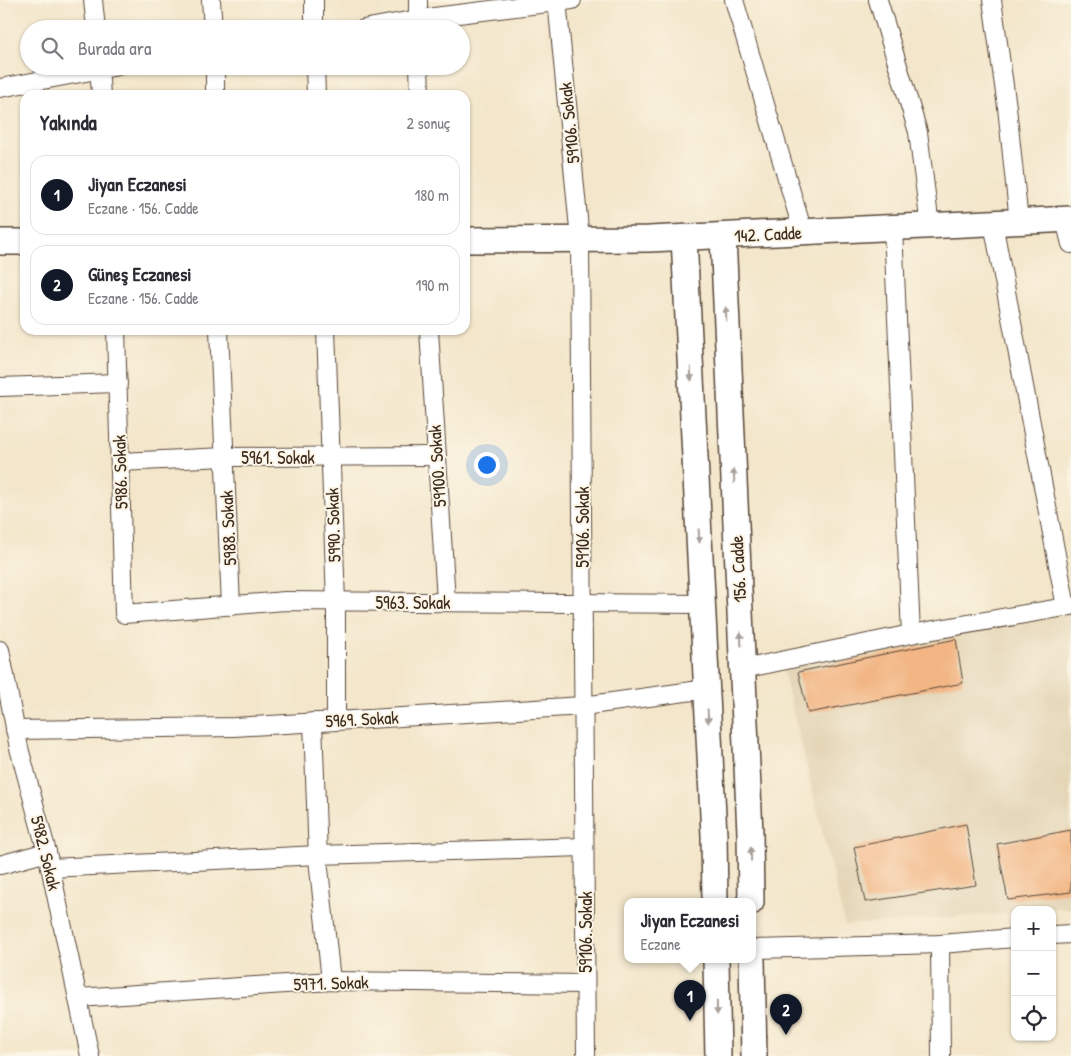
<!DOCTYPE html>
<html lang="tr">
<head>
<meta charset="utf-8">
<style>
	:root { --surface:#fff; --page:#f7f7f7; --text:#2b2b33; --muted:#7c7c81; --line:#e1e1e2; --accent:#111827 }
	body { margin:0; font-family:"Patrick Hand",sans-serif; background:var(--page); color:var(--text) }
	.controls { position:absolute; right:15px; bottom:15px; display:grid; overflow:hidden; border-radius:10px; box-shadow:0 1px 4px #0004 }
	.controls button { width:45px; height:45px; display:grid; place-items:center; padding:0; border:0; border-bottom:1px solid var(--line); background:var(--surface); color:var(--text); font:25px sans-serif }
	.you { position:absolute; left:486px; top:464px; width:18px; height:18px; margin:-12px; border:4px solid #fff; border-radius:50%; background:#1a73e8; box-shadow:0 0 0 8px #1a73e833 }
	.badge { display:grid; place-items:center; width:32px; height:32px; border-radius:50%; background:var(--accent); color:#fff; font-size:16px; font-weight:700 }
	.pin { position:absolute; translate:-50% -41px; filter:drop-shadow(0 1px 2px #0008) }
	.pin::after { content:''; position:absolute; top:26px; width:18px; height:15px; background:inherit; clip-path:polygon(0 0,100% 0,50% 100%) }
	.popup { position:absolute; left:624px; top:898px; width:132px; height:65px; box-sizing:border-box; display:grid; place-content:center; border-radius:10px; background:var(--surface); filter:drop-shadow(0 1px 4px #0005); font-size:16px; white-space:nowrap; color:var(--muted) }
	.popup b { font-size:19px; color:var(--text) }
	.popup::after { content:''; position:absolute; left:50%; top:100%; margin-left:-10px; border:10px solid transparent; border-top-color:var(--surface) }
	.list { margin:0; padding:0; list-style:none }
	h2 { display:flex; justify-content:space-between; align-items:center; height:65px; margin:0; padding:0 20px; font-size:21px }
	h2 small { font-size:16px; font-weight:400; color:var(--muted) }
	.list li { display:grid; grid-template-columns:32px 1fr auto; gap:15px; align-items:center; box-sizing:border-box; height:80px; margin:0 10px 10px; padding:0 10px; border:1px solid var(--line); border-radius:15px }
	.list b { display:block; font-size:19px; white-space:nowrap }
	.list p { margin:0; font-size:16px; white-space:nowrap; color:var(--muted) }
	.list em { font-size:16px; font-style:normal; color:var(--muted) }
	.icon { flex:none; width:28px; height:28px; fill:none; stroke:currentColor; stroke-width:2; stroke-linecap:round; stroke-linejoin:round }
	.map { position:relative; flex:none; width:1071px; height:1056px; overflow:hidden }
	.search { position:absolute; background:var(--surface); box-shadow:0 1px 4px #0004; left:20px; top:20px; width:450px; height:55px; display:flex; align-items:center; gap:12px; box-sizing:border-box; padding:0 18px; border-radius:28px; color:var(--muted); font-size:19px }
	.panel { position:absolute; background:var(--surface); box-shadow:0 1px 4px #0004; left:20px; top:90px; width:450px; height:245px; border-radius:15px }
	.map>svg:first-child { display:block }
	.built { fill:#e4d6b7 }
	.building { fill:#f2b583 }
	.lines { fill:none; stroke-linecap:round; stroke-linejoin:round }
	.street-casing { stroke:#574638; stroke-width:20 }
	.secondary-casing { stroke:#574638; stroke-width:28 }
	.street { stroke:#fff; stroke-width:18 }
	.secondary { stroke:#fff; stroke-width:25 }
	.oneway { fill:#a79f9a }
	.labels { text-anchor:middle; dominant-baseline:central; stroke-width:4; stroke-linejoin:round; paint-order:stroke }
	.street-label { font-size:18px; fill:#3b2a1e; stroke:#fcf5e5 }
</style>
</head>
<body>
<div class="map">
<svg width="1071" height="1056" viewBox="0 0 1071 1056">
	<rect width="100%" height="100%" fill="#fcf5e5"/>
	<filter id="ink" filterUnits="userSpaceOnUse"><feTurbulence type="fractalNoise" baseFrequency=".02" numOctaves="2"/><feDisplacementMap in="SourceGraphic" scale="10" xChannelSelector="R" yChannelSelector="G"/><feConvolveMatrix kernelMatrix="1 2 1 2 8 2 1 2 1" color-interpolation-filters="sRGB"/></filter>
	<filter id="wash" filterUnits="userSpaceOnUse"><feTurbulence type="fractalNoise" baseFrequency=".0096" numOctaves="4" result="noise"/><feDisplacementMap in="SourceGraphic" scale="20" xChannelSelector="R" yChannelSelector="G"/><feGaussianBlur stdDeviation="1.12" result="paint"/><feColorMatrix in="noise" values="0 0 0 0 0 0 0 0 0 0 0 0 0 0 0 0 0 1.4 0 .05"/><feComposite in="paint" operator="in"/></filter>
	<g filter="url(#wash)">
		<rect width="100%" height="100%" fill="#f3e6ca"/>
		<polygon class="built" points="1071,611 1071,908 1015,910 1015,913 845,925 783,670"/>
		<g id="blocks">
			<g class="building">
				<polygon points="956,639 963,683 808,713 798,672"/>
				<polygon points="966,824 976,885 865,902 854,847"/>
				<polygon points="1071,830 1071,892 1008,900 997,844"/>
			</g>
		</g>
	</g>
	<g filter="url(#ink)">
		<use href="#blocks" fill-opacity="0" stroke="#574638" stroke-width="1"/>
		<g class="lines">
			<g class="street-casing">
				<g id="street">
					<polyline points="93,0 96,29"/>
					<polyline points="211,0 213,29"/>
					<polyline points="557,0 580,239 586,1056"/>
					<polyline points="734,0 803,232"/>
					<polyline points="878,0 918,132 930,226"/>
					<polyline points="992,0 1007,107 1019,222"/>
					<polyline points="314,29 314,0"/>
					<polyline points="363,29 418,19 572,0"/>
					<polyline points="418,29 418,0"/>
					<polyline points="99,66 101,95"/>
					<polyline points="215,66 215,95"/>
					<polyline points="315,66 316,95"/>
					<polyline points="419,66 420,95"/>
					<polyline points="0,88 118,66"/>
					<polyline points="1065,220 1071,244"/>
					<polyline points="993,223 1066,607"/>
					<polyline points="893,228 911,634"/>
					<polyline points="116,330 124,614 285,601 703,604"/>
					<polyline points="219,330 231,606"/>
					<polyline points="326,330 336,602 336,721"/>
					<polyline points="429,330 446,601"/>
					<polyline points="0,387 118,383"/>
					<polyline points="120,462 225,457 437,456"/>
					<polyline points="0,650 19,748 47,852 90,1056"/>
					<polyline points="743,669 911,634 1071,606"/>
					<polyline points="313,722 318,859 331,981"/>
					<polyline points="15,730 234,727 336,721 583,706 707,689"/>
					<polyline points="0,865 47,852"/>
					<polyline points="50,868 318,855 584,847"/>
					<polyline points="1052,935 1071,934"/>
					<polyline points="940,944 941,1056"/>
					<polyline points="752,949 940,944 1015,938"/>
					<polyline points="78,998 331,981 585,984"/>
				</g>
			</g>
			<g class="secondary-casing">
				<g id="secondary">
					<polyline points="723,236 750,833 751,902"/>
					<polyline points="684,238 714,835 715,902"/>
					<polyline points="465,240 649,239 1071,219"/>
					<polyline points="0,242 25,242"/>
					<polyline points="716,960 718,1056"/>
					<polyline points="752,960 754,1056"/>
				</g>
			</g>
			<use href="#street" class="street"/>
			<use href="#secondary" class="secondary"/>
		</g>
		<defs><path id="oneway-solid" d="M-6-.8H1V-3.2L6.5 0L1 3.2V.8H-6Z" transform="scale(1.25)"/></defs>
		<g class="oneway">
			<use href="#oneway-solid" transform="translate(726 314) rotate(-93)"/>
			<use href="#oneway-solid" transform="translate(691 374) rotate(87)"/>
			<use href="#oneway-solid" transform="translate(734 476) rotate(-93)"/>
			<use href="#oneway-solid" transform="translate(699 536) rotate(87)"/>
			<use href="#oneway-solid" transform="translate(741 639) rotate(-93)"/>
			<use href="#oneway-solid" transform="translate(708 716) rotate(87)"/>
			<use href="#oneway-solid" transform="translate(751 854) rotate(-91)"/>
			<use href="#oneway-solid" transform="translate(717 1008) rotate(89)"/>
		</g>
	</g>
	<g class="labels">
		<g class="street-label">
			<text transform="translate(569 123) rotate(-96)">59106. Sokak</text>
			<text transform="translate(768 234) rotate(-3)">142. Cadde</text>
			<text x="278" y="457">5961. Sokak</text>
			<text transform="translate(437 466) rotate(-94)">59100. Sokak</text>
			<text transform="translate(120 472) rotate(-92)">5986. Sokak</text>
			<text transform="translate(333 525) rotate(-92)">5990. Sokak</text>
			<text transform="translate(582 527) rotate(-90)">59106. Sokak</text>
			<text transform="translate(228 528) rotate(-93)">5988. Sokak</text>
			<text transform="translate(738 569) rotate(-93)">156. Cadde</text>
			<text x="413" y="602">5963. Sokak</text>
			<text transform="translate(362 719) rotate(-3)">5969. Sokak</text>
			<text transform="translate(46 853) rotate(76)">5982. Sokak</text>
			<text transform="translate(585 932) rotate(-90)">59106. Sokak</text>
			<text transform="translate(331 983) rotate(-2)">5971. Sokak</text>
		</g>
	</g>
</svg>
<div class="controls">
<button>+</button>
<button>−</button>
<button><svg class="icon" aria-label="locate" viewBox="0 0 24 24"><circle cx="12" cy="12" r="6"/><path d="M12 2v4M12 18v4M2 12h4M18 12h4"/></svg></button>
</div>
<div class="you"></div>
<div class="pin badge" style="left:690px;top:1021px">1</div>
<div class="popup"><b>Jiyan Eczanesi</b>Eczane</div>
<div class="pin badge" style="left:786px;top:1035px">2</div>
<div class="search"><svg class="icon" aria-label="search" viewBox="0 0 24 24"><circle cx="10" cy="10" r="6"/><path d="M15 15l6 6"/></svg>Burada ara</div>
<section class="panel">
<h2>Yakında<small>2 sonuç</small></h2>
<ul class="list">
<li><span class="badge">1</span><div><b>Jiyan Eczanesi</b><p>Eczane · 156. Cadde</p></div><em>180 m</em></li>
<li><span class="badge">2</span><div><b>Güneş Eczanesi</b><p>Eczane · 156. Cadde</p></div><em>190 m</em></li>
</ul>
</section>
</div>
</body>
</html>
